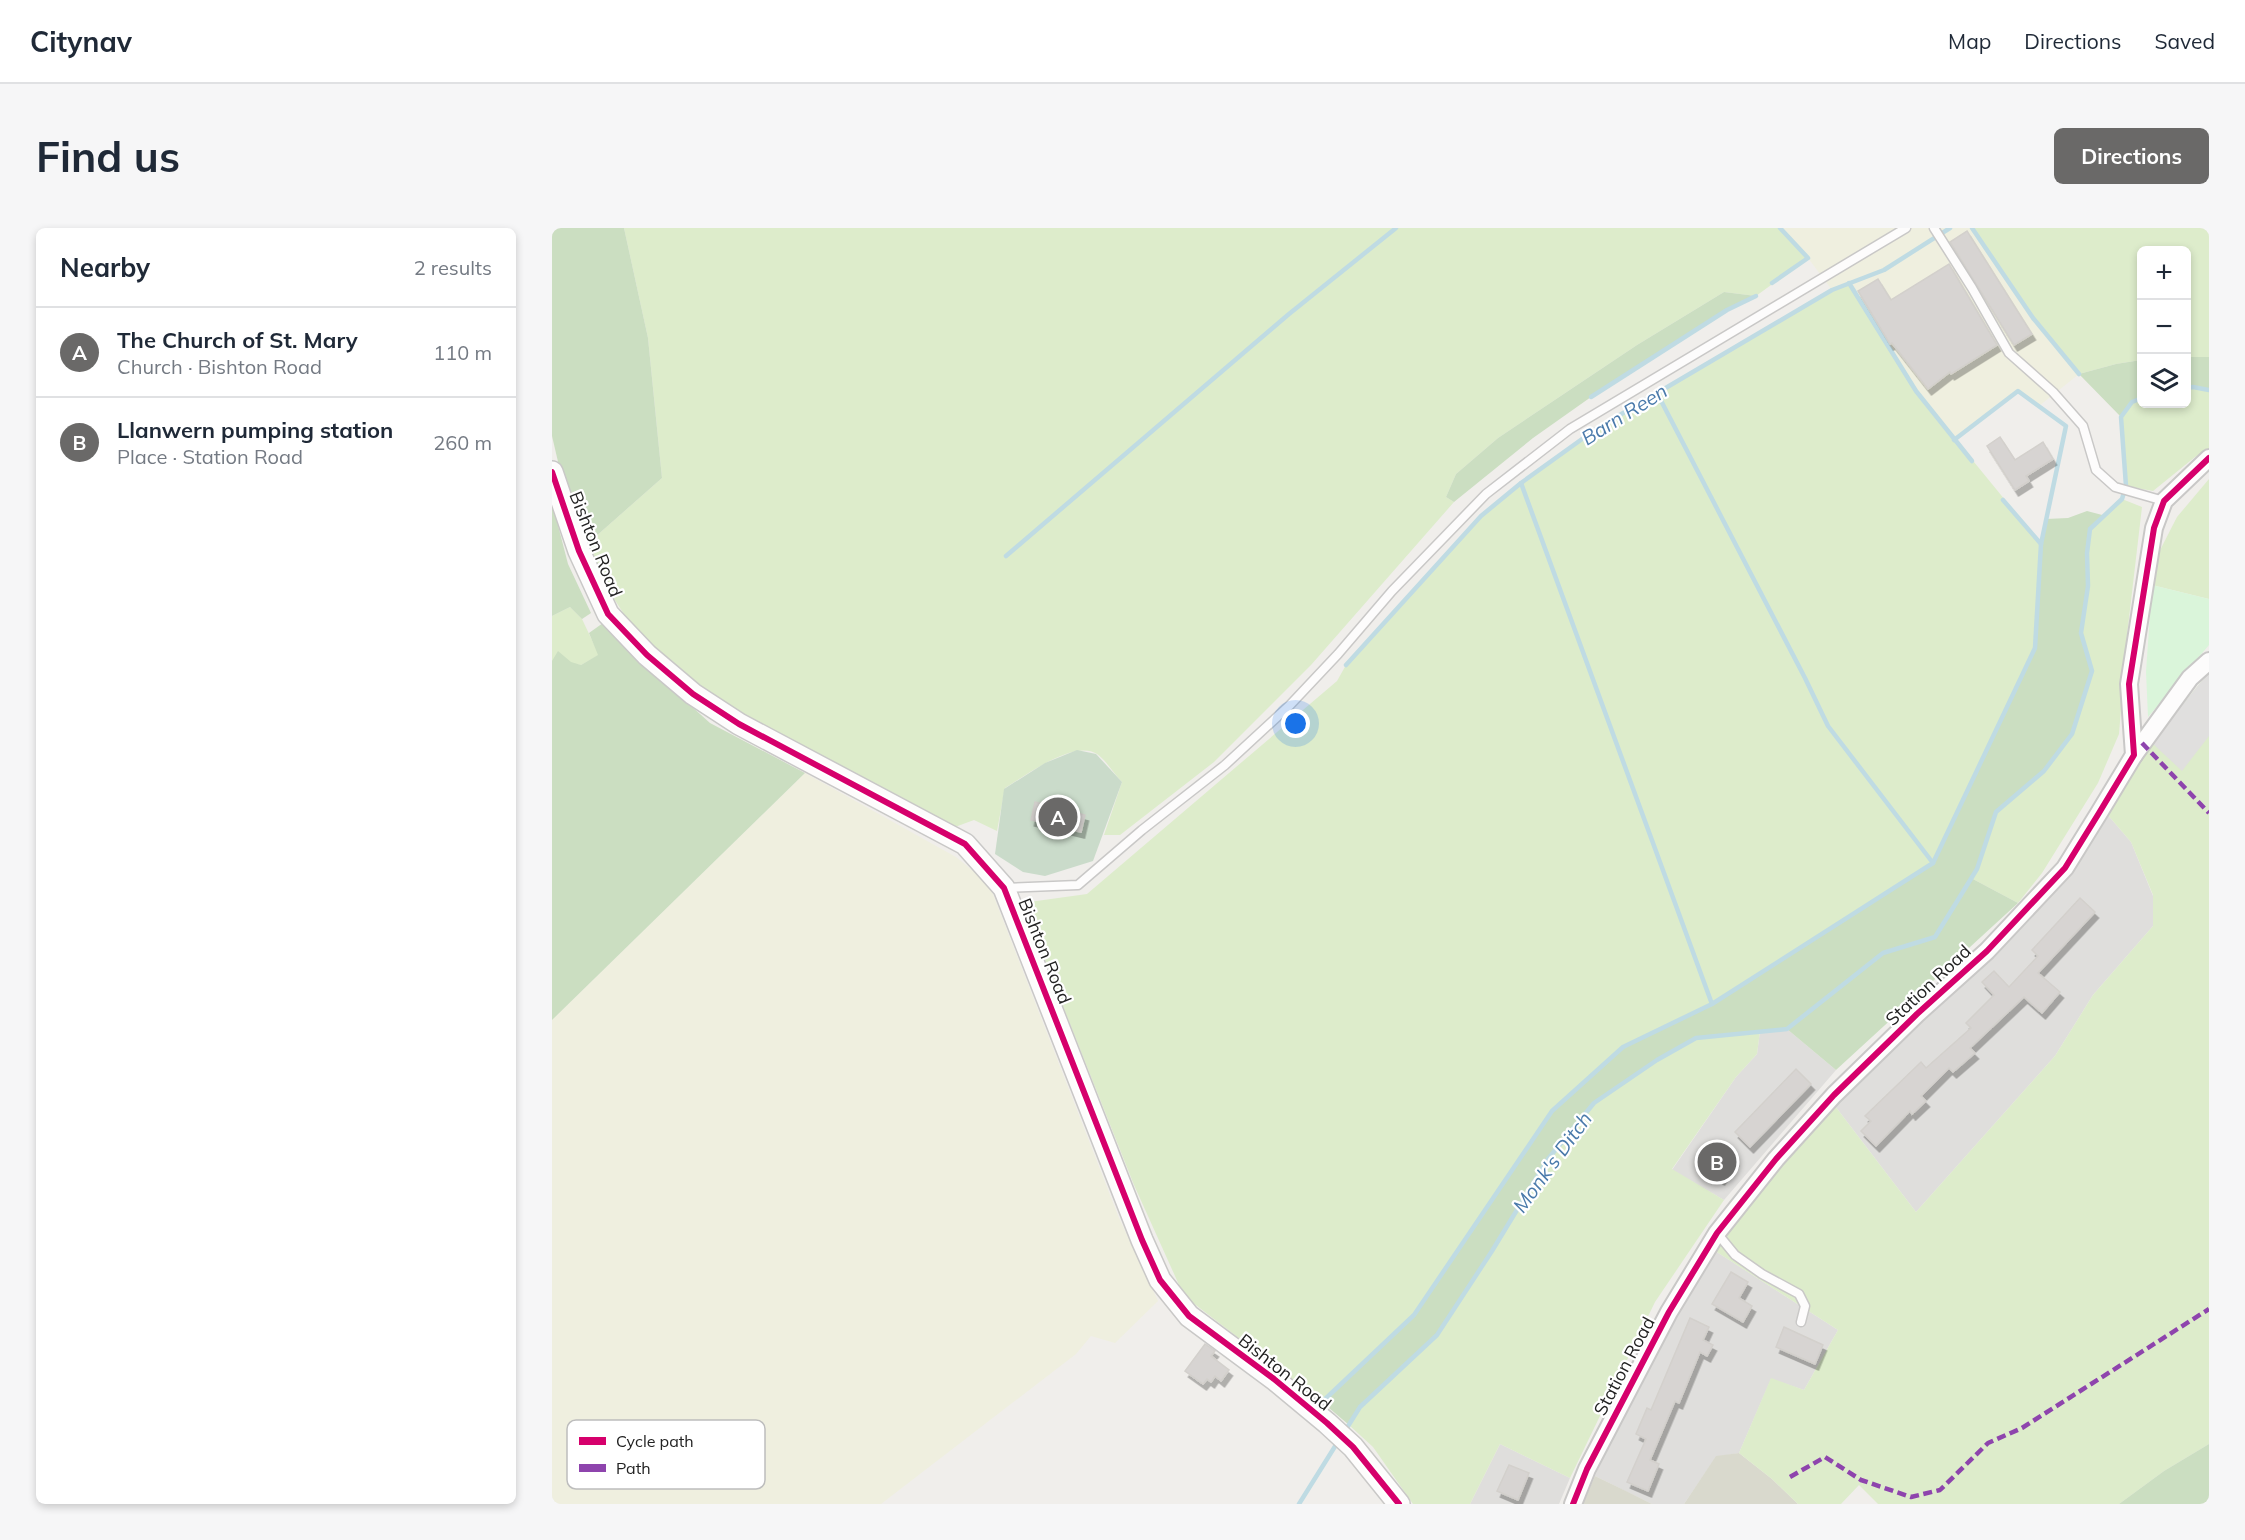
<!DOCTYPE html>
<html lang="en">
<head>
<meta charset="utf-8">
<style>
	:root { --surface:#fff; --page:#f6f6f7; --text:#1f2937; --muted:#747a83; --line:#e0e1e3; --accent:#6a6968 }
	body { margin:0; font-family:Mulish,sans-serif; background:var(--page); color:var(--text) }
	.controls { position:absolute; right:18px; top:18px; display:grid; overflow:hidden; border-radius:9px; box-shadow:0 3px 9px #0003 }
	.controls button { width:54px; height:54px; display:grid; place-items:center; padding:0; border:0; border-bottom:2px solid var(--line); background:var(--surface); color:var(--text); font:30px sans-serif }
	.you { position:absolute; left:744px; top:496px; width:21px; height:21px; margin:-15px; border:4px solid #fff; border-radius:50%; background:#1a73e8; box-shadow:0 0 0 9px #1a73e833 }
	.badge { display:grid; place-items:center; width:39px; height:39px; border-radius:50%; background:var(--accent); color:#fff; font-size:20px; font-weight:700 }
	.pin { position:absolute; translate:-50% -50%; border:3px solid #fff; box-shadow:0 2px 6px #0006 }
	.list { margin:0; padding:0; list-style:none }
	h2 { display:flex; justify-content:space-between; align-items:center; height:78px; margin:0; padding:0 24px; font-size:26px }
	h2 small { font-size:20px; font-weight:400; color:var(--muted) }
	.list li { display:grid; grid-template-columns:39px 1fr auto; gap:18px; align-items:center; box-sizing:border-box; height:90px; padding:0 24px; border-top:2px solid var(--line) }
	.list b { display:block; font-size:22px; white-space:nowrap }
	.list p { margin:0; font-size:20px; white-space:nowrap; color:var(--muted) }
	.list em { font-size:20px; font-style:normal; color:var(--muted) }
	.icon { flex:none; width:33px; height:33px; fill:none; stroke:currentColor; stroke-width:2; stroke-linecap:round; stroke-linejoin:round }
	.map { position:relative; flex:none; width:1657px; height:1276px; overflow:hidden; border-radius:9px }
	header { display:flex; align-items:center; gap:36px; box-sizing:border-box; height:84px; padding:0 30px; background:var(--surface); border-bottom:2px solid var(--line) }
	header strong { font-size:28px }
	nav { display:flex; gap:33px; margin-inline-start:auto; font-size:21px }
	.intro { display:flex; align-items:center; justify-content:space-between; box-sizing:border-box; height:144px; padding:0 36px }
	h1 { margin:0; font-size:42px }
	.button { padding:15px 27px; border-radius:9px; background:var(--accent); color:#fff; font-size:21px; font-weight:700 }
	main { display:flex; gap:36px; padding:0 36px }
	aside { flex:1; background:var(--surface); border-radius:9px; box-shadow:0 3px 9px #0003 }
	.map>svg:first-child { display:block }
	.residential { fill:#dfdedc }
	.construction { fill:#d9d9cd }
	.farmland { fill:#efefdf }
	.grass { fill:#ddeccb }
	.forest { fill:#cbdec1 }
	.cemetery { fill:#cadbca }
	.park { fill:#daf5da }
	.parking { fill:#e0dfde }
	.lines { fill:none; stroke-linecap:round; stroke-linejoin:round }
	.stream { stroke:#bfdbe3; stroke-width:4.5 }
	.building { fill:#d7d4d2; stroke:#d3d0cc; stroke-width:1.5; filter:url(#shadow) }
	.service-casing { stroke:#c9c8c7; stroke-width:11 }
	.minor-casing { stroke:#c9c8c7; stroke-width:20 }
	.tertiary-casing { stroke:#c9c8c7; stroke-width:24 }
	.service { stroke:#fdfcfc; stroke-width:8 }
	.minor { stroke:#fdfcfc; stroke-width:16 }
	.tertiary { stroke:#fdfcfc; stroke-width:21 }
	.quiet { stroke:#8e44ad; stroke-width:4.5; stroke-dasharray:9 4.5; stroke-linecap:butt }
	.cycleway-casing { stroke:#fff; stroke-width:10 }
	.cycleway { stroke:#d6006c; stroke-width:6 }
	.labels { text-anchor:middle; dominant-baseline:central; stroke-width:4.5; stroke-linejoin:round; paint-order:stroke }
	.street-label { font-size:18px; fill:#222; stroke:#fff }
	.water-label { font-size:20px; font-style:italic; fill:#4a7aab; stroke:#fff }
	.key { fill:#fff; stroke:#bdbdbd; stroke-width:1.5 }
	.key-label { font-size:16px; fill:#222 }
</style>
</head>
<body>
<header>
<strong>Citynav</strong>
<nav><a>Map</a><a>Directions</a><a>Saved</a></nav>
</header>
<div class="intro"><h1>Find us</h1><a class="button">Directions</a></div>
<main>
<aside>
<h2>Nearby<small>2 results</small></h2>
<ul class="list">
<li><span class="badge">A</span><div><b>The Church of St. Mary</b><p>Church · Bishton Road</p></div><em>110 m</em></li>
<li><span class="badge">B</span><div><b>Llanwern pumping station</b><p>Place · Station Road</p></div><em>260 m</em></li>
</ul>
</aside>
<div class="map">
<svg width="1657" height="1276" viewBox="0 0 1657 1276">
	<defs>
		<filter id="shadow"><feDropShadow dx="3.5" dy="6" stdDeviation="0" flood-color="#0004"/></filter>
	</defs>
	<rect width="100%" height="100%" fill="#f0eeeb"/>
	<g class="residential">
		<polygon points="1555,586 1579,614 1601,668 1601,698 1541,767 1503,828 1364,984 1283,878 1318,841 1457,713 1528,631"/>
		<polygon points="1235,801 1284,842 1172,972 1120,942 1184,849 1205,826 1208,803"/>
		<polygon points="1157,1019 1286,1102 1252,1162 1219,1151 1187,1225 1164,1229 1132,1276 1100,1276 1043,1248 1117,1084"/>
		<polygon points="948,1216 1018,1250 1007,1276 918,1276"/>
	</g>
	<g class="construction">
		<polygon points="1187,1225 1220,1251 1246,1276 1132,1276 1164,1228"/>
		<polygon points="1043,1248 1074,1263 1100,1276 1031,1276"/>
	</g>
	<g class="farmland">
		<polygon points="1228,0 1420,0 1481,90 1527,146 1487,178 1466,163 1402,212 1364,163 1297,56 1280,62 1256,30"/>
		<polygon points="253,545 404,629 437,656 567,990 606,1073 563,1115 539,1108 524,1126 329,1276 0,1276 0,792"/>
	</g>
	<g class="grass">
		<path d="M72,0H1228L1256,30L1204,68L1172,64L1085,117L946,210L904,246L894,269L902,274L759,437L662,534L568,607H552L570,554C562,546 554,532 545,526C522,511 473,548 453,560L445,603L422,592L403,599L191,489L156,467L81,400L55,360L34,317L110,250L96,110Z"/>
		<polygon points="1420,0 1657,0 1657,129 1635,129 1634,22 1590,22 1589,132 1564,136 1527,146 1481,90"/>
		<polygon points="1297,55 1364,163 1489,316 1483,420 1381,635 1160,776 1071,819 1000,883 862,1087 770,1174 632,1068 582,957 470,675 535,666 785,453 794,437 824,403 928,288 969,255 1044,201 1280,62"/>
		<polygon points="1641,159 1657,162 1657,221 1643,229 1601,263 1574,258 1569,189 1580,174 1589,170 1590,176 1634,176 1635,160"/>
		<polygon points="1657,251 1657,371 1600,357 1604,330 1625,289"/>
		<polygon points="1570,271 1590,279 1575,407 1567,506 1546,555 1490,645 1466,675 1419,650 1425,641 1444,584 1492,543 1520,506 1540,443 1529,405 1536,358 1535,325 1538,301"/>
		<polygon points="18,379 30,391 47,427 29,437 0,433 0,388"/>
		<polygon points="1657,444 1657,1216 1612,1243 1567,1276 1326,1276 1307,1257 1289,1276 1246,1276 1220,1251 1187,1225 1219,1150 1252,1162 1286,1102 1157,1019 1283,878 1364,984 1503,828 1541,767 1601,698 1601,667 1579,614 1555,586 1600,515"/>
		<polygon points="1208,803 1205,826 1184,849 1120,941 1172,972 1103,1074 1018,1250 948,1216 918,1276 861,1276 821,1219 797,1197 808,1179 885,1107 996,931 1042,875 1105,832 1144,810"/>
	</g>
	<g class="forest">
		<polygon points="0,0 72,0 96,110 110,250 34,317 7,238 0,208"/>
		<polygon points="1172,64 1204,68 1175,82 1039,169 981,210 902,274 894,269 904,246 946,210 1085,117"/>
		<polygon points="1635,129 1657,129 1657,162 1641,159 1635,160"/>
		<polygon points="1589,132 1589,170 1580,174 1569,189 1527,146 1564,136"/>
		<polygon points="0,274 16,336 39,385 30,391 18,379 0,388"/>
		<polygon points="1535,283 1554,288 1538,301 1535,325 1536,358 1529,405 1540,443 1520,506 1492,543 1444,584 1425,641 1419,650 1466,675 1284,842 1235,801 1144,810 1105,832 1042,875 996,931 940,1023 885,1107 808,1179 797,1197 770,1174 862,1087 1000,883 1071,819 1160,776 1381,635 1483,420 1489,316 1494,291 1516,290"/>
		<polygon points="51,395 69,415 158,495 253,545 0,792 0,433 6,423 19,434 29,437 46,427 37,405"/>
		<polygon points="1657,1216 1657,1276 1567,1276 1612,1243"/>
	</g>
	<polygon class="cemetery" points="525,522 544,526 570,554 541,633 493,648 471,644 443,626 452,561 493,535"/>
	<polygon class="park" points="1600,357 1657,371 1657,417 1596,489 1594,444"/>
	<polygon class="parking" points="1657,444 1657,508 1630,543 1600,515"/>
	<g class="lines">
		<g class="stream">
			<polyline points="1420,0 1481,90 1527,146"/>
			<polyline points="1220,55 1256,30 1228,0"/>
			<polyline points="1297,55 1364,163 1420,233"/>
			<polyline points="1634,160 1641,159 1657,162"/>
			<polyline points="1105,165 1253,450 1276,498 1381,635"/>
			<polyline points="1039,169 1175,82 1204,68"/>
			<polyline points="969,255 1160,776"/>
			<polyline points="1451,272 1489,316"/>
			<polyline points="454,328 737,86 844,0"/>
			<polyline points="794,437 929,288 969,255 1044,201 1280,62 1332,42 1398,0"/>
			<polyline points="770,1174 862,1087 1000,883 1071,819 1160,776 1381,635 1483,420 1489,316 1514,198 1466,163 1402,212"/>
			<polyline points="793,1203 808,1179 885,1107 940,1023 996,931 1042,875 1105,832 1144,810 1235,801 1331,725 1383,709 1425,641 1444,584 1492,543 1520,506 1540,443 1529,405 1536,358 1535,325 1538,301 1570,271 1574,258 1569,189 1580,174 1590,170"/>
			<polyline points="747,1276 787,1212"/>
		</g>
	</g>
	<g class="building">
		<polygon points="1415,3 1480,106 1462,117 1398,14"/>
		<polygon points="1397,36 1445,117 1399,146 1398,144 1376,161 1340,115 1338,116 1306,63 1326,51 1339,72"/>
		<polygon points="1448,209 1463,232 1491,214 1501,231 1474,248 1477,253 1463,262 1435,218"/>
		<polygon points="483,574 533,587 529,604 479,592"/>
		<polygon points="1528,670 1543,684 1486,745 1508,764 1490,785 1472,769 1418,820 1423,825 1401,844 1397,840 1369,868 1374,873 1360,886 1358,883 1324,918 1309,903 1319,893 1313,888 1369,834 1374,840 1419,800 1414,795 1442,767 1430,754 1442,743 1457,759 1486,728 1480,722"/>
		<polygon points="1244,841 1259,856 1198,919 1183,904"/>
		<polygon points="1162,917 1183,932 1169,951 1148,936"/>
		<polygon points="1179,1044 1196,1054 1187,1070 1200,1078 1191,1094 1160,1076"/>
		<polygon points="1138,1090 1157,1099 1151,1112 1161,1117 1155,1128 1148,1124 1127,1175 1123,1173 1098,1232 1107,1236 1096,1263 1075,1254 1094,1211 1084,1206 1095,1180 1099,1182"/>
		<polygon points="1232,1099 1271,1117 1263,1136 1224,1119"/>
		<polygon points="653,1116 663,1123 659,1128 677,1142 669,1153 663,1148 659,1154 655,1151 651,1156 633,1143"/>
		<polygon points="957,1237 977,1245 966,1272 945,1263"/>
	</g>
	<g class="lines">
		<g class="service-casing">
			<g id="service">
				<polyline points="1382,0 1420,60 1457,125 1501,164 1531,198 1544,242 1563,259 1612,273"/>
				<polyline points="452,660 526,657 590,602 673,537 738,477 786,426 840,363 934,266 1018,201 1354,0"/>
				<polyline points="1165,1005 1183,1027 1210,1046 1247,1066 1253,1078 1249,1094"/>
			</g>
		</g>
		<g class="minor-casing">
			<g id="minor">
				<polyline points="1582,527 1638,450 1657,433"/>
				<polyline points="1021,1276 1035,1241 1117,1084 1165,1005 1224,931 1282,867 1365,786 1435,723 1513,640 1547,585 1582,527 1577,456 1602,300 1612,273 1657,230"/>
			</g>
		</g>
		<g class="tertiary-casing">
			<polyline id="tertiary" points="0,244 27,323 56,386 95,427 141,466 187,496 413,616 452,660 590,1012 608,1052 637,1088 722,1151 775,1195 801,1219 847,1276"/>
		</g>
		<use href="#service" class="service"/>
		<use href="#minor" class="minor"/>
		<use href="#tertiary" class="tertiary"/>
		<g class="quiet">
			<polyline points="1590,515 1657,585"/>
			<polyline points="1238,1249 1273,1229 1309,1252 1359,1269 1388,1262 1436,1215 1470,1200 1657,1081"/>
		</g>
		<g class="cycleway-casing">
			<g id="cycleway">
				<polyline points="0,244 27,323 56,386 95,427 141,466 187,496 413,616 452,660 590,1012 608,1052 637,1088 722,1151 775,1195 801,1219 847,1276"/>
				<polyline points="1021,1276 1035,1241 1117,1084 1165,1005 1224,931 1282,867 1365,786 1435,723 1513,640 1547,585 1582,527 1577,456 1602,300 1612,273 1657,230"/>
			</g>
		</g>
		<use href="#cycleway" class="cycleway"/>
	</g>
	<g class="labels">
		<g class="street-label">
			<text transform="translate(44 316) rotate(68)">Bishton Road</text>
			<text transform="translate(493 723) rotate(68)">Bishton Road</text>
			<text transform="translate(1376 757) rotate(-43)">Station Road</text>
			<text transform="translate(1072 1138) rotate(-62)">Station Road</text>
			<text transform="translate(733 1144) rotate(38)">Bishton Road</text>
		</g>
		<g class="water-label">
			<text transform="translate(1072 186) rotate(-32)">Barn Reen</text>
			<text transform="translate(1000 934) rotate(-54)">Monk's Ditch</text>
		</g>
	</g>
	<rect x="15" y="1192" width="198" height="69" rx="9" class="key"/>
	<rect x="27" y="1209" width="27" height="8" fill="#d6006c"/>
	<rect x="27" y="1236" width="27" height="8" fill="#8e44ad"/>
	<g class="key-label">
		<text x="64" y="1219">Cycle path</text>
		<text x="64" y="1246">Path</text>
	</g>
</svg>
<div class="controls">
<button>+</button>
<button>−</button>
<button><svg class="icon" aria-label="layers" viewBox="0 0 24 24"><path d="M12 4l9 5-9 5-9-5zM3 14l9 5 9-5"/></svg></button>
</div>
<div class="you"></div>
<div class="pin badge" style="left:506px;top:589px">A</div>
<div class="pin badge" style="left:1165px;top:934px">B</div>
</div>
</main>
</body>
</html>
